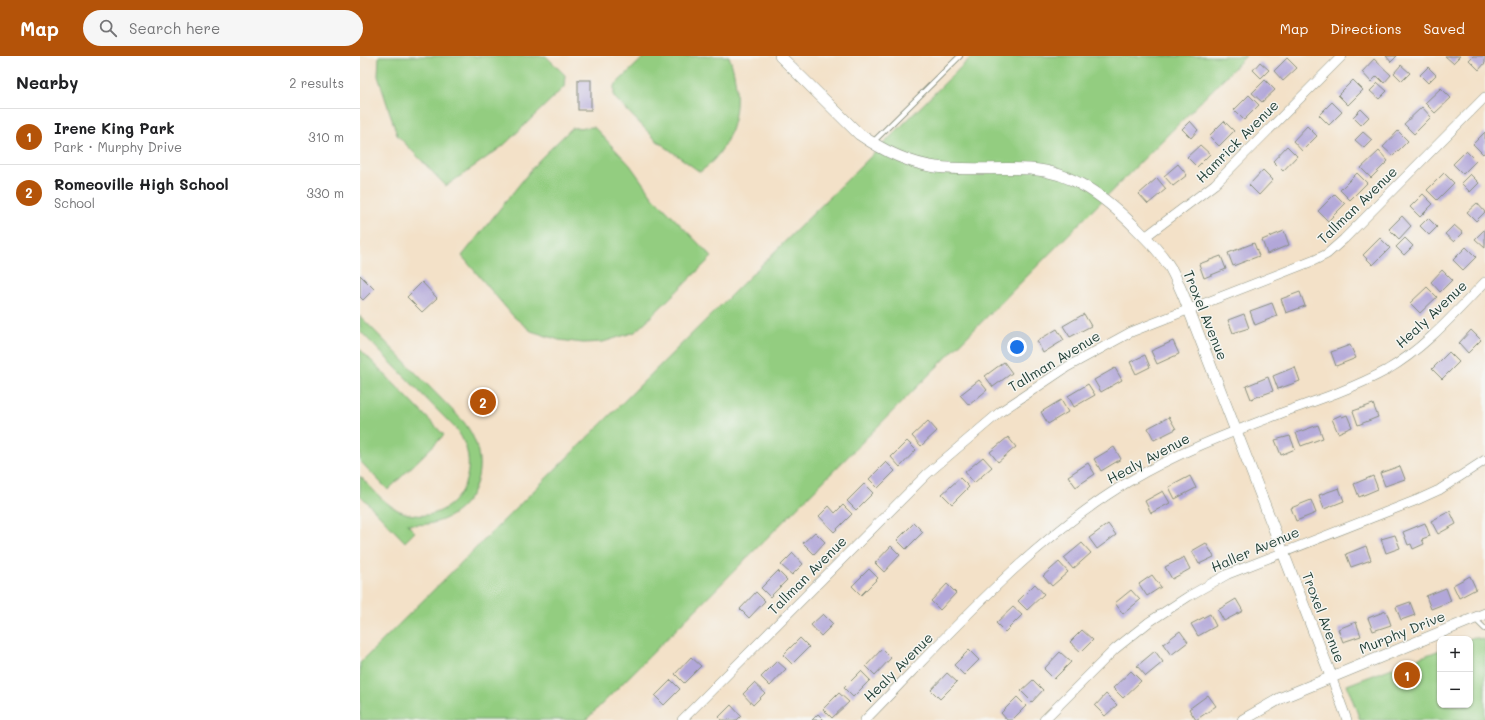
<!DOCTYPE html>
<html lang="en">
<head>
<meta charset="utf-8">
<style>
	:root { --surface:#fff; --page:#f6f6f6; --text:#202124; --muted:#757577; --line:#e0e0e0; --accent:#b45309 }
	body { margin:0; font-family:Mali,sans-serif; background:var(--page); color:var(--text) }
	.controls { position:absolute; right:12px; bottom:12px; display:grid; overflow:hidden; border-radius:8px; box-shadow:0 1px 3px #0004 }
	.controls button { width:36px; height:36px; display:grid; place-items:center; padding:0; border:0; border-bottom:1px solid var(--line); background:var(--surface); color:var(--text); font:20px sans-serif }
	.you { position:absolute; left:657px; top:291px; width:14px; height:14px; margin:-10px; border:3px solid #fff; border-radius:50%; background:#1a73e8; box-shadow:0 0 0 6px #1a73e833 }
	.badge { display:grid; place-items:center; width:26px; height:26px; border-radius:50%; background:var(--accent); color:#fff; font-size:13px; font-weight:700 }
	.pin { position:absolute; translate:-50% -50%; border:2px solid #fff; box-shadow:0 1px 4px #0006 }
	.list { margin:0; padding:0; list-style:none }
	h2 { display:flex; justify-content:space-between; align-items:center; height:52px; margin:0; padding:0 16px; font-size:17px }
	h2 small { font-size:13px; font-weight:400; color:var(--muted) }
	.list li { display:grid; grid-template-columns:26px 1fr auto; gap:12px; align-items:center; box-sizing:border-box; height:56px; padding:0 16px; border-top:1px solid var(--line) }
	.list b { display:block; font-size:15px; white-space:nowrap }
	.list p { margin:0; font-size:13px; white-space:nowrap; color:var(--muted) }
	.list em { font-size:13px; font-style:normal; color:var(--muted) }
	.icon { flex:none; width:22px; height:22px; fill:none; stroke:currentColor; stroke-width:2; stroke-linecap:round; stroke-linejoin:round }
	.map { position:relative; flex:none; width:1125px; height:664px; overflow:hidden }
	header { display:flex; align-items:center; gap:24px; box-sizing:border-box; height:56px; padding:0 20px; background:var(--accent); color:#fff }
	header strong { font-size:19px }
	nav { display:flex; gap:22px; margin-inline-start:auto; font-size:14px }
	.search { width:280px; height:36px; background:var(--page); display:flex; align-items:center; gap:10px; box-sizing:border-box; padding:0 14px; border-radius:22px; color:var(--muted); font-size:15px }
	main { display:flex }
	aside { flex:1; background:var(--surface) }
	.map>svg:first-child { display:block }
	.green { fill:#93cd80; stroke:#59855a }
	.building { fill:#b2a7d9 }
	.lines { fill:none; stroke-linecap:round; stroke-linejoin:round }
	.service-casing { stroke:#898f7e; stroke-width:6 }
	.minor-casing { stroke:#898f7e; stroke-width:10 }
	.tertiary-casing { stroke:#898f7e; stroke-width:12 }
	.service { stroke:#fff; stroke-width:4.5 }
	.minor { stroke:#fff; stroke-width:9 }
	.tertiary { stroke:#fff; stroke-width:11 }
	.labels { text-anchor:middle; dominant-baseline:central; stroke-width:3; stroke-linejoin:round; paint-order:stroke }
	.street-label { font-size:14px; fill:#1f3d34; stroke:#f6f6f2 }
</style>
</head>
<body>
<header>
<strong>Map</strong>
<div class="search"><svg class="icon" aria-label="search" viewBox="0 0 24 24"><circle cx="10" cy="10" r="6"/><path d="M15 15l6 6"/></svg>Search here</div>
<nav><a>Map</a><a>Directions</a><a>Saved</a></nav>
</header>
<main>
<aside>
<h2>Nearby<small>2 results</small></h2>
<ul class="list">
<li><span class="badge">1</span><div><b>Irene King Park</b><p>Park · Murphy Drive</p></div><em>310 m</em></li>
<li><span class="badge">2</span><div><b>Romeoville High School</b><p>School</p></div><em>330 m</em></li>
</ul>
</aside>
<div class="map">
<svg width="1125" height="664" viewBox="0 0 1125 664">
	<rect width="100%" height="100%" fill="#f6f6f2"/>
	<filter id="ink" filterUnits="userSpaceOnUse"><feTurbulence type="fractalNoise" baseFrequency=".025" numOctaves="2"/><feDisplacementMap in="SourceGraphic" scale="8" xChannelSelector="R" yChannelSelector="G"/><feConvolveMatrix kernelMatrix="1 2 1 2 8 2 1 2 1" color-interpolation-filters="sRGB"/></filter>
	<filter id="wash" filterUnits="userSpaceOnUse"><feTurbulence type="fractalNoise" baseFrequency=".012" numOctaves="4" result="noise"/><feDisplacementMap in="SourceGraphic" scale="16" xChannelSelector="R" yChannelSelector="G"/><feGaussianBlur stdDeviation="0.9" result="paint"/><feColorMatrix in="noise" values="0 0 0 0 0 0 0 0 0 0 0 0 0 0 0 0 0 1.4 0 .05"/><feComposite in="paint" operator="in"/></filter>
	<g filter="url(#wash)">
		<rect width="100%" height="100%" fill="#f3e1c8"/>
		<g class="green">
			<polygon points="19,0 186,0 205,19 204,31 143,90 86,130 37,79 18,20"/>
			<path d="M285,0H369C384,41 377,90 340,116L296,84L254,41V30Z"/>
			<polygon points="612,0 886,0 226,664 0,664 0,607"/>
			<polygon points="234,71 270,109 292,140 352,201 275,276 243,286 223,287 199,284 171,275 153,260 102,200 179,104 212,72"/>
			<path d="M0,260L103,365C141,412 108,476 47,468L55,476L45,486L0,439V420C13,433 26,451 45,457C96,472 127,412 96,373L0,275Z"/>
			<polygon points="0,293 84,379 28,434 0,405"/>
			<polygon points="1114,581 1125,584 1125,664 1000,664 987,629 1080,594 1080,649 1110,649 1109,583"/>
		</g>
		<g id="blocks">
			<g class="building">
				<polygon points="1026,0 1037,0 1031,6"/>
				<polygon points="1085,0 1100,0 1093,7"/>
				<polygon points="1113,0 1125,0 1125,7 1119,14 1109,4"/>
				<polygon points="927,2 937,12 923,25 914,15"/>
				<polygon points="1014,3 1031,19 1024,27 1017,20 1011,26 1002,16"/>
				<polygon points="900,6 909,14 901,22 893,14"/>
				<polygon points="1041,9 1050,17 1042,25 1034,17"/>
				<polygon points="1068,11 1076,19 1068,27 1060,19"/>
				<rect x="218" y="24" width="13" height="30"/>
				<polygon points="905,24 915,34 902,46 892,37"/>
				<polygon points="993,24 1003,34 988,49 978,39"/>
				<polygon points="1018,27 1027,35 1019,43 1010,35"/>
				<polygon points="1081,32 1091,42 1075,57 1065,47"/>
				<polygon points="889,39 899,49 884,64 874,54"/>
				<polygon points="972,46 982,56 969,69 959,59"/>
				<polygon points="1062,51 1071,61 1054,78 1044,68"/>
				<polygon points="1001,53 1009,61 1001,69 993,61"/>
				<polygon points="830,65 838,74 831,82 822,73"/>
				<polygon points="864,65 874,75 859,90 849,80"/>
				<polygon points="947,70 957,80 942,95 933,85"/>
				<polygon points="1038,75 1048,85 1033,100 1023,91"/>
				<polygon points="1003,76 1012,84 1004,92 995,84"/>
				<polygon points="1125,76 1125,96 1123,98 1113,88"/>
				<polygon points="840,89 850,98 837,111 827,101"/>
				<polygon points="927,90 937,100 923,115 913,105"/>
				<polygon points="1019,95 1028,105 1011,122 1001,112"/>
				<polygon points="1106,95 1116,105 1103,118 1093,108"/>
				<polygon points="818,108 827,119 813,130 804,120"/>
				<polygon points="903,114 913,124 899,139 889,129"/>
				<polygon points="997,117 1007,127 990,144 980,134"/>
				<polygon points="1084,117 1094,127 1077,144 1067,134"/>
				<polygon points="1110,118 1119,127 1110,136 1101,127"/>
				<polygon points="797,122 806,133 788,148 779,138"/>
				<polygon points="975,138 985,148 968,165 958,155"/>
				<polygon points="1063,138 1073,148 1060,161 1050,151"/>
				<polygon points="1117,147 1125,156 1116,165 1107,156"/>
				<polygon points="1042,160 1051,170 1039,183 1029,173"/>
				<polygon points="1068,162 1077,171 1069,179 1060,170"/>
				<polygon points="1094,169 1103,177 1094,186 1085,178"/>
				<polygon points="1125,173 1125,192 1115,183"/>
				<polygon points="924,175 929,189 907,198 902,184"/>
				<polygon points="1020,182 1030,192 1013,209 1003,199"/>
				<polygon points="1045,182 1053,190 1044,199 1036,191"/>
				<polygon points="894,187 899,200 873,210 868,197"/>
				<polygon points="1106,191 1116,201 1103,214 1093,204"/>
				<polygon points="861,200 866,213 844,222 839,208"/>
				<polygon points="1082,214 1092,224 1080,236 1071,226"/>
				<polygon points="0,219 14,233 3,244 0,241"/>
				<polygon points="62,226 77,242 62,256 47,241"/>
				<polygon points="1067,231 1077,241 1060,257 1050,247"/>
				<polygon points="940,236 945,250 926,257 921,243"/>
				<polygon points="912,247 917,260 895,269 890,255"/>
				<polygon points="724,258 731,270 710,281 703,270"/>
				<polygon points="884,258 889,272 873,277 868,264"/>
				<polygon points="697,273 704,284 683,297 677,285"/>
				<polygon points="1111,274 1121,284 1108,297 1099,287"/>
				<polygon points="813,285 819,298 797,308 791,295"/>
				<polygon points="990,289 996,302 976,310 971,296"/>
				<polygon points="1089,296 1099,306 1082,323 1072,313"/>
				<polygon points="785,299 790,311 776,318 770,306"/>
				<polygon points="644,306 652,317 633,331 625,320"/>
				<polygon points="935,311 940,325 918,333 913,320"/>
				<polygon points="755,312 762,324 741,336 734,324"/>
				<polygon points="908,321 913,335 891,343 886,330"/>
				<polygon points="619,324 627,334 609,349 600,339"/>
				<polygon points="728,328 735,339 714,351 708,340"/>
				<polygon points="701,344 708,356 688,368 681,356"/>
				<polygon points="1013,348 1018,361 998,369 993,355"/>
				<polygon points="981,359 982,361 987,359 992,371 978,377 972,363"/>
				<polygon points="809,361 816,373 794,384 788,372"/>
				<polygon points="568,365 577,375 561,390 552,380"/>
				<polygon points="958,369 963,382 941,390 936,377"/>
				<polygon points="930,380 935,393 921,399 915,384"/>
				<polygon points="648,381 656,391 638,406 630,396"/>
				<polygon points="547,385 556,394 540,411 531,401"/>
				<polygon points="754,391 761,403 741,415 734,403"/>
				<polygon points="623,401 632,411 614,427 605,416"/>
				<polygon points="526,406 535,415 518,432 509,423"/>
				<polygon points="728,407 735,418 716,431 708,420"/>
				<polygon points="1040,410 1045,423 1025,430 1020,417"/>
				<polygon points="830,420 836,432 815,443 809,431"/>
				<polygon points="1013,420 1018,433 999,441 994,428"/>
				<polygon points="600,422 609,431 592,448 582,438"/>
				<polygon points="504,428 513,437 496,454 487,445"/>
				<polygon points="979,432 984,445 964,453 959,439"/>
				<polygon points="803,435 810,447 791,457 785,445"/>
				<polygon points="951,444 956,457 936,465 931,452"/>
				<polygon points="483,449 492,458 474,476 459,460 469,450 475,457"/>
				<polygon points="1090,455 1096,468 1078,478 1071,465"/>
				<polygon points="554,467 563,476 546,493 537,484"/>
				<polygon points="1065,467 1070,480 1062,483 1064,488 1053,493 1051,488 1048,489 1043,476"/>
				<polygon points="748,468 756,479 737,493 729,482"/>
				<polygon points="455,476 465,486 454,498 443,487"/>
				<polygon points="1035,479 1040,492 1026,497 1021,483"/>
				<polygon points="722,487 731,497 713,513 704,502"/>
				<polygon points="846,487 854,501 839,508 832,495"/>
				<polygon points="531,490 540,499 524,516 515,507"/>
				<polygon points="1006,490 1011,504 991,511 986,498"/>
				<polygon points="433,497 443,508 432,519 421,509"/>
				<polygon points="824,501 830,513 812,523 805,511"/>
				<polygon points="699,506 708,516 692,530 683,520"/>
				<polygon points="509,513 518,522 501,539 492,530"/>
				<polygon points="418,515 427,524 410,541 401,532"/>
				<polygon points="792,519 801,531 787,540 779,528"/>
				<polygon points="1110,520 1116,533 1099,542 1093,529"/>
				<polygon points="587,528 596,537 580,554 571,545"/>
				<polygon points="675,528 684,538 667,554 658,545"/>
				<polygon points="1086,532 1091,545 1071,553 1066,540"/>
				<polygon points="771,534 780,544 763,558 755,547"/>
				<polygon points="396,536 405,545 389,562 380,553"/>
				<polygon points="876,543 883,555 864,565 858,554"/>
				<polygon points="1050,546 1055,559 1041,564 1036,551"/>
				<polygon points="653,551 662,559 645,576 636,567"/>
				<polygon points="1026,555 1031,569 1013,575 1008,562"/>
				<polygon points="463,558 473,568 461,580 451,569"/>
				<polygon points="850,558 856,570 838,580 831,568"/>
				<polygon points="996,566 1001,580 983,586 978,573"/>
				<polygon points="722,574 733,584 721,596 710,586"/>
				<polygon points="820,575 828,586 811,599 803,588"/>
				<polygon points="440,582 449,591 432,608 423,599"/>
				<polygon points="522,593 531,602 515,619 506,610"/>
				<polygon points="609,594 619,604 604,619 594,609"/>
				<polygon points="795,595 803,606 786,620 777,610"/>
				<polygon points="700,596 711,606 694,623 684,613"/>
				<polygon points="331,601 341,610 324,627 315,618"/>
				<polygon points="417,605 426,613 410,630 401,621"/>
				<polygon points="501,615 510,624 493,641 484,632"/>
				<polygon points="771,615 781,625 763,642 753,632"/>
				<polygon points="587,617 597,626 580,643 571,634"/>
				<polygon points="311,624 320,633 304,649 295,640"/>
				<polygon points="673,624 683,634 672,646 661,635"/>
				<polygon points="394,627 405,637 393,649 383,638"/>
				<polygon points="479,637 489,646 472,662 463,653"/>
				<polygon points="746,638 757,649 745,660 735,650"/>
				<polygon points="848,639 856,650 836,664 829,653"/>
				<polygon points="657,641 666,650 652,664 647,664 641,657"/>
				<polygon points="371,649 381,660 377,664 362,664 359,661"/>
				<polygon points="458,658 464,664 452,664"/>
			</g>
		</g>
	</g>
	<g filter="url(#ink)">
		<use href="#blocks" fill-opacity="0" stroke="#898f7e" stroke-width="1"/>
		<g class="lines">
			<g class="service-casing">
				<g id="service">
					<polyline points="513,86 600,0"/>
					<polyline points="1115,563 1125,573"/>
				</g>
			</g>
			<g class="minor-casing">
				<g id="minor">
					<polyline points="785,181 855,128 982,0"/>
					<polyline points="971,620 987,664"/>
					<polyline points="322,664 567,418 640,356 707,311 771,276 955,204 967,198 984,183 1125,41"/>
					<path d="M505,664C586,582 668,486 768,426C818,396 872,376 927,355C961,343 996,331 1027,314C1065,292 1095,257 1125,226"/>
					<polyline points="684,664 755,593 789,566 829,540 868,518 1057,444 1079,434 1125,404"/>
				</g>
			</g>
			<g class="tertiary-casing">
				<g id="tertiary">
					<path d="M420,0L499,78C522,94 548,107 576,111C607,115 639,111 670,113C714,116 746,142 776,172C789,185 802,198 811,213C816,222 820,232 824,241L971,620"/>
					<polyline points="883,664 921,642 1125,558"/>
				</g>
			</g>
			<use href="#service" class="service"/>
			<use href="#minor" class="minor"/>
			<use href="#tertiary" class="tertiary"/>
		</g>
	</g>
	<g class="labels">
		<g class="street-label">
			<text transform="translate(877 85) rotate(-45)">Hamrick Avenue</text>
			<text transform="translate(997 149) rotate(-44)">Tallman Avenue</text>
			<text transform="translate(1071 258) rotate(-43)">Healy Avenue</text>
			<text transform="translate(846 259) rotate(68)">Troxel Avenue</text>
			<text transform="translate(694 305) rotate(-31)">Tallman Avenue</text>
			<text transform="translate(788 402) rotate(-28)">Healy Avenue</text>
			<text transform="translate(895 493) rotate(-23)">Haller Avenue</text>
			<text transform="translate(447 519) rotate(-45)">Tallman Avenue</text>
			<text transform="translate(964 561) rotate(69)">Troxel Avenue</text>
			<text transform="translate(1042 576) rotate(-22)">Murphy Drive</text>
			<text transform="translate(538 611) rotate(-45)">Healy Avenue</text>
		</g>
	</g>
</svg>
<div class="controls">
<button>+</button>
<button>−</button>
</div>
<div class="you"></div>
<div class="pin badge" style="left:1047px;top:619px">1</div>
<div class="pin badge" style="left:123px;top:346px">2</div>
</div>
</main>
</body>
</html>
